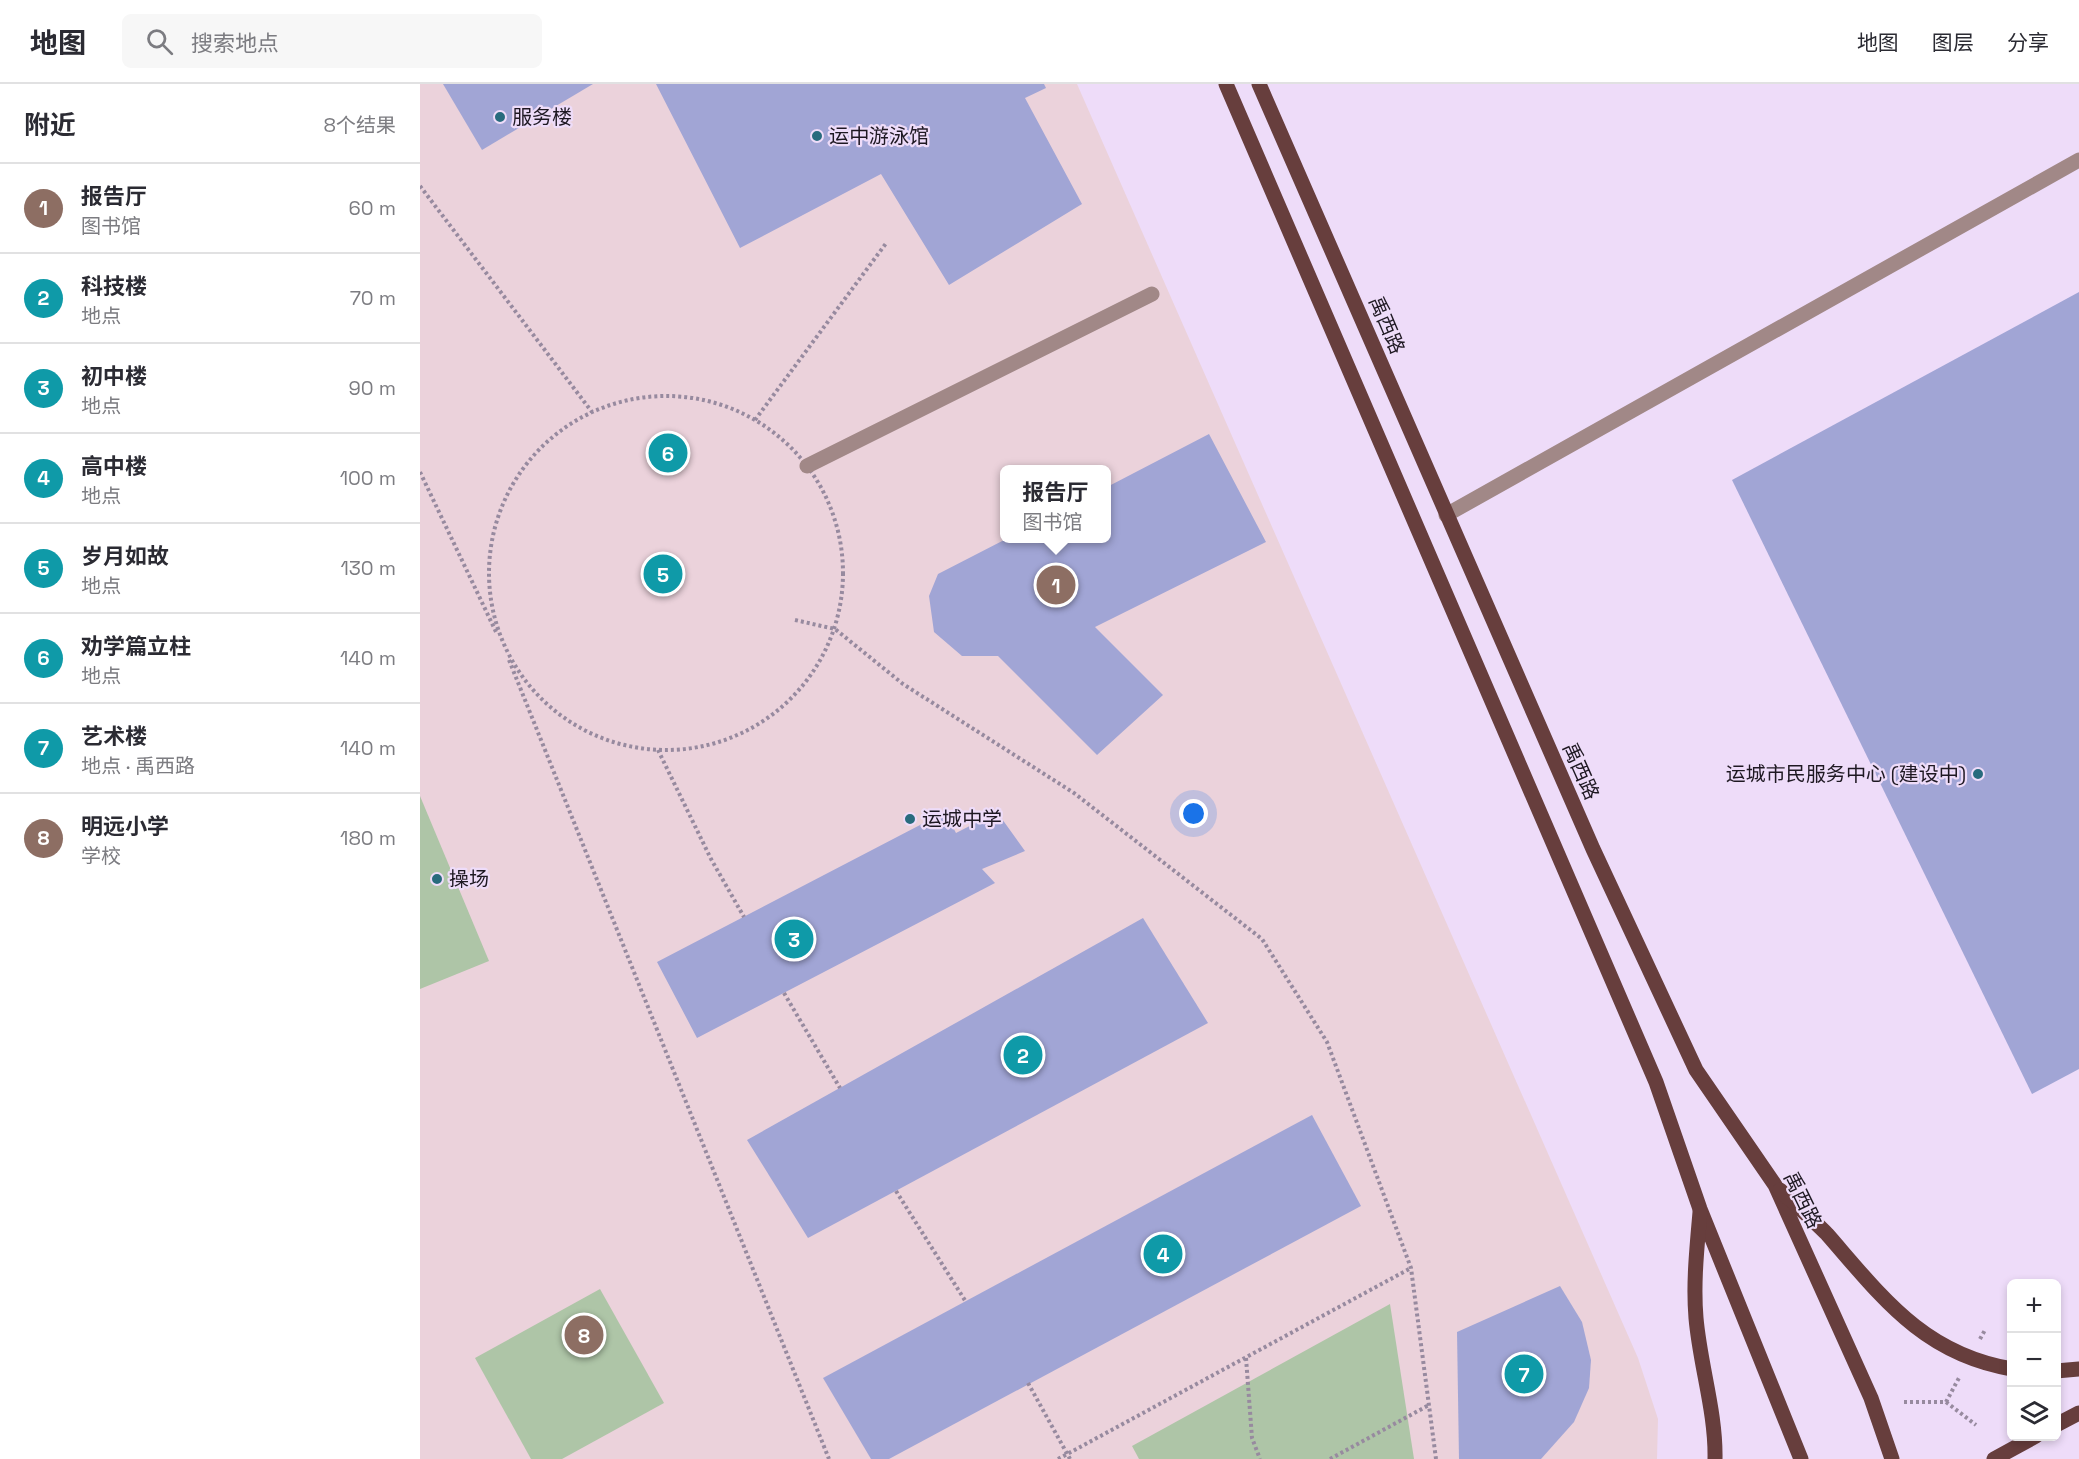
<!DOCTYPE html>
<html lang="zh">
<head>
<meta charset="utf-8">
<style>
	:root { --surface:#fff; --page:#f7f7f7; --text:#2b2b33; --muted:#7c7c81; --line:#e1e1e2; --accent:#286b7d }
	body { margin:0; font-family:"Space Grotesk","Noto Sans SC",sans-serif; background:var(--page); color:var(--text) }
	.controls { position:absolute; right:18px; bottom:18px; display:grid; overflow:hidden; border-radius:9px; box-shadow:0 3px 9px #0003 }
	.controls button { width:54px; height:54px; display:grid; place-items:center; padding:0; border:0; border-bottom:2px solid var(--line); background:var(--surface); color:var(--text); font:30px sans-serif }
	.you { position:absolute; left:774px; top:730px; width:21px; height:21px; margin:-15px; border:4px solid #fff; border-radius:50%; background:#1a73e8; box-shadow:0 0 0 9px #1a73e833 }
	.badge { display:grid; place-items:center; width:39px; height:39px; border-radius:50%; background:var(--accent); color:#fff; font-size:20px; font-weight:700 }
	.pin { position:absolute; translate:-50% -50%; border:3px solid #fff; box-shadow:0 2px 6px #0006 }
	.popup { position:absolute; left:580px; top:381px; width:111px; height:78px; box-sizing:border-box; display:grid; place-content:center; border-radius:9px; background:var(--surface); filter:drop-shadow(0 2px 4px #0005); font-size:20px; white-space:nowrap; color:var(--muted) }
	.popup b { font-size:22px; color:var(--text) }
	.popup::after { content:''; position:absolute; left:50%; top:100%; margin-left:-12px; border:12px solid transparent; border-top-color:var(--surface) }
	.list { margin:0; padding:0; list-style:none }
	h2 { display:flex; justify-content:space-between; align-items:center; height:78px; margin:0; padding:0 24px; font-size:26px }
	h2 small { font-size:20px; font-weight:400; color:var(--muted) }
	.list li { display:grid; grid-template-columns:39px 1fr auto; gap:18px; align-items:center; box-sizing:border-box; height:90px; padding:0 24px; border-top:2px solid var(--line) }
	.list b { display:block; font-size:22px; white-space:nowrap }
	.list p { margin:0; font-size:20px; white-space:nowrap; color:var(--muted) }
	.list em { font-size:20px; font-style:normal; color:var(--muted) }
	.icon { flex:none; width:33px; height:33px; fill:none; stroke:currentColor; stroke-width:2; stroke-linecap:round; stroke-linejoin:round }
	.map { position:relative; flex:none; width:1659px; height:1375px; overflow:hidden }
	header { display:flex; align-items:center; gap:36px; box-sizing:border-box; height:84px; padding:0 30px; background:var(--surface); border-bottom:2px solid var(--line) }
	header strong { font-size:28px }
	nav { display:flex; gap:33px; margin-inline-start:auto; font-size:21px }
	.search { width:420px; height:54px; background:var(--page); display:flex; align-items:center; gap:15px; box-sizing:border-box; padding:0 21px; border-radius:9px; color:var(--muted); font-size:22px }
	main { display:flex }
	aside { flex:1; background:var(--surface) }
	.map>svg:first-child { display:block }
	.education { fill:#ebd2db; fill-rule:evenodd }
	.green { fill:#aec5a7 }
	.building { fill:#a1a5d5 }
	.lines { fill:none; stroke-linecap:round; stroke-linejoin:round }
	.path { stroke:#978a9f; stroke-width:4; stroke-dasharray:3 3; stroke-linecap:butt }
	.minor { stroke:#a18887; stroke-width:15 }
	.major { stroke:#673e3d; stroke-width:15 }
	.poi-dot { fill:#286b7d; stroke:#eedcf9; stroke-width:2 }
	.labels { text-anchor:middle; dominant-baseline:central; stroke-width:4.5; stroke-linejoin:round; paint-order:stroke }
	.poi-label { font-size:20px; fill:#1e1822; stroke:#eedcf9; text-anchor:start }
	.street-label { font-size:20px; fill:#1e1822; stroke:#eedcf9 }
</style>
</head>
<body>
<header>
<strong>地图</strong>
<div class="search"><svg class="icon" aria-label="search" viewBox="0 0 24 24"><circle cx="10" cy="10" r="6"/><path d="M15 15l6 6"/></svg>搜索地点</div>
<nav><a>地图</a><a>图层</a><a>分享</a></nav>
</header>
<main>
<aside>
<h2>附近<small>8个结果</small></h2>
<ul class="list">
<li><span class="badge" style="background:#8d6e63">1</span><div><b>报告厅</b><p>图书馆</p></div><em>60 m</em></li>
<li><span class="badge" style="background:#0f9aa8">2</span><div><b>科技楼</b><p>地点</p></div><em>70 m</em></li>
<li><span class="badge" style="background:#0f9aa8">3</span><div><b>初中楼</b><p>地点</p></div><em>90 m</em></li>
<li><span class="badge" style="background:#0f9aa8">4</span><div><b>高中楼</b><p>地点</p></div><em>100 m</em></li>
<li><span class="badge" style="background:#0f9aa8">5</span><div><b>岁月如故</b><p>地点</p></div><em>130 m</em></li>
<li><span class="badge" style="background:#0f9aa8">6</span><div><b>劝学篇立柱</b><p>地点</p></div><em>140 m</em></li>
<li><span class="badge" style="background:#0f9aa8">7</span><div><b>艺术楼</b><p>地点 · 禹西路</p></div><em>140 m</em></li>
<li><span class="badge" style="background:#8d6e63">8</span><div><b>明远小学</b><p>学校</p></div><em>180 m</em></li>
</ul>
</aside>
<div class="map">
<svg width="1659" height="1375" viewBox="0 0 1659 1375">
	<rect width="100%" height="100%" fill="#eedcf9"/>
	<path class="education" d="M0,0H657L1218,1274L1238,1335L1237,1375H0ZM585,386H687V454H585Z"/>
	<g class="green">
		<polygon points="0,712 69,877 0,905"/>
		<polygon points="180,1205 244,1319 142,1375 111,1375 55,1274"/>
		<polygon points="970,1220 994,1375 719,1375 712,1362"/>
	</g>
	<g class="building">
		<polygon points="23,0 173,0 62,66"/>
		<polygon points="236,0 624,0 626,4 605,14 662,120 529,201 461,90 320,164"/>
		<polygon points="1659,208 1659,985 1612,1010 1312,396"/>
		<polygon points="789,350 846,458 675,543 743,611 677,671 578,572 542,572 514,548 509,512 518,490 588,454 687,454 687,403"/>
		<polygon points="525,728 536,749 577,728 605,767 562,785 575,799 277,954 237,878"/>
		<polygon points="723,834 788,939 388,1154 327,1056"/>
		<polygon points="892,1031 941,1122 469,1375 451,1375 403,1294"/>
		<polygon points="1140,1202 1162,1238 1171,1276 1169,1304 1154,1338 1121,1375 1039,1375 1037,1248"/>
	</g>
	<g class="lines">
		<g class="path">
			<polyline points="0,102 172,328"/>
			<circle cx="246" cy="489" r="177"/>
			<polyline points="335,336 467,158"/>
			<polyline points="0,388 77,550"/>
			<polyline points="375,536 415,545 483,600 654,709 842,855 907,958 991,1184 1016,1375"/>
			<polyline points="89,576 409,1375"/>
			<polyline points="238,666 291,775 324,833"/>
			<polyline points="364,909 420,1004"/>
			<polyline points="476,1107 546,1218"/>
			<polyline points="1560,1255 1565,1246"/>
			<polyline points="826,1274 832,1354 840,1375"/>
			<polyline points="608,1299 650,1375"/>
			<polyline points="1484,1318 1526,1318 1556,1341"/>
			<polyline points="1526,1318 1540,1292"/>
			<polyline points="638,1375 991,1184"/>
			<polyline points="910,1375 1009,1321"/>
		</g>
		<g class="minor">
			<polyline points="387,382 732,210"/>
			<polyline points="1026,431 1659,76"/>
		</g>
		<g class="major">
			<polyline points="806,0 1236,998 1280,1125 1381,1375"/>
			<polyline points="839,0 1173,765 1276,986 1355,1101 1451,1314 1472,1375"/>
			<path d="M1360,1106C1375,1120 1392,1135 1407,1150C1462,1213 1503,1270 1592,1285"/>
			<path d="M1280,1128C1277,1164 1273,1199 1276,1234C1280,1281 1296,1328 1295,1375"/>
			<polyline points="1636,1287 1659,1285"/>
			<polyline points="1636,1341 1659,1329"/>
			<polyline points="1574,1375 1616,1352"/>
		</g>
	</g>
	<g class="poi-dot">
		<circle cx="80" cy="33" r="6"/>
		<circle cx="397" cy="52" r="6"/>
		<circle cx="1558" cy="690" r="6"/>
		<circle cx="490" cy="735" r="6"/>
		<circle cx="17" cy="795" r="6"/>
	</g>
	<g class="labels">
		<g class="poi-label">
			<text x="92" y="33">服务楼</text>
			<text x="409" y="52">运中游泳馆</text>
			<text x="1546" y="690" text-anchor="end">运城市民服务中心 (建设中)</text>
			<text x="502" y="735">运城中学</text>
			<text x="29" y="795">操场</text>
		</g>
		<g class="street-label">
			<text transform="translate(967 241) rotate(67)">禹西路</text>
			<text transform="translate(1161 687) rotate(66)">禹西路</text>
			<text transform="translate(1383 1116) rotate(64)">禹西路</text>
		</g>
	</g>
</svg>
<div class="controls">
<button>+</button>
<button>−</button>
<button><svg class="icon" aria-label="layers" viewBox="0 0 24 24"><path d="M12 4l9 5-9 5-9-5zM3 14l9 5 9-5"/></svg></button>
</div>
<div class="you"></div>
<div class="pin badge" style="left:636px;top:501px;background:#8d6e63">1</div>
<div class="popup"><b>报告厅</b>图书馆</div>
<div class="pin badge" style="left:603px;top:971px;background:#0f9aa8">2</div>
<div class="pin badge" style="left:374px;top:855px;background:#0f9aa8">3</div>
<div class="pin badge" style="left:743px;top:1170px;background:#0f9aa8">4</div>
<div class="pin badge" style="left:243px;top:490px;background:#0f9aa8">5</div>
<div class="pin badge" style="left:248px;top:369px;background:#0f9aa8">6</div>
<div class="pin badge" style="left:1104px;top:1290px;background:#0f9aa8">7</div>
<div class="pin badge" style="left:164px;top:1251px;background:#8d6e63">8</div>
</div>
</main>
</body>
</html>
